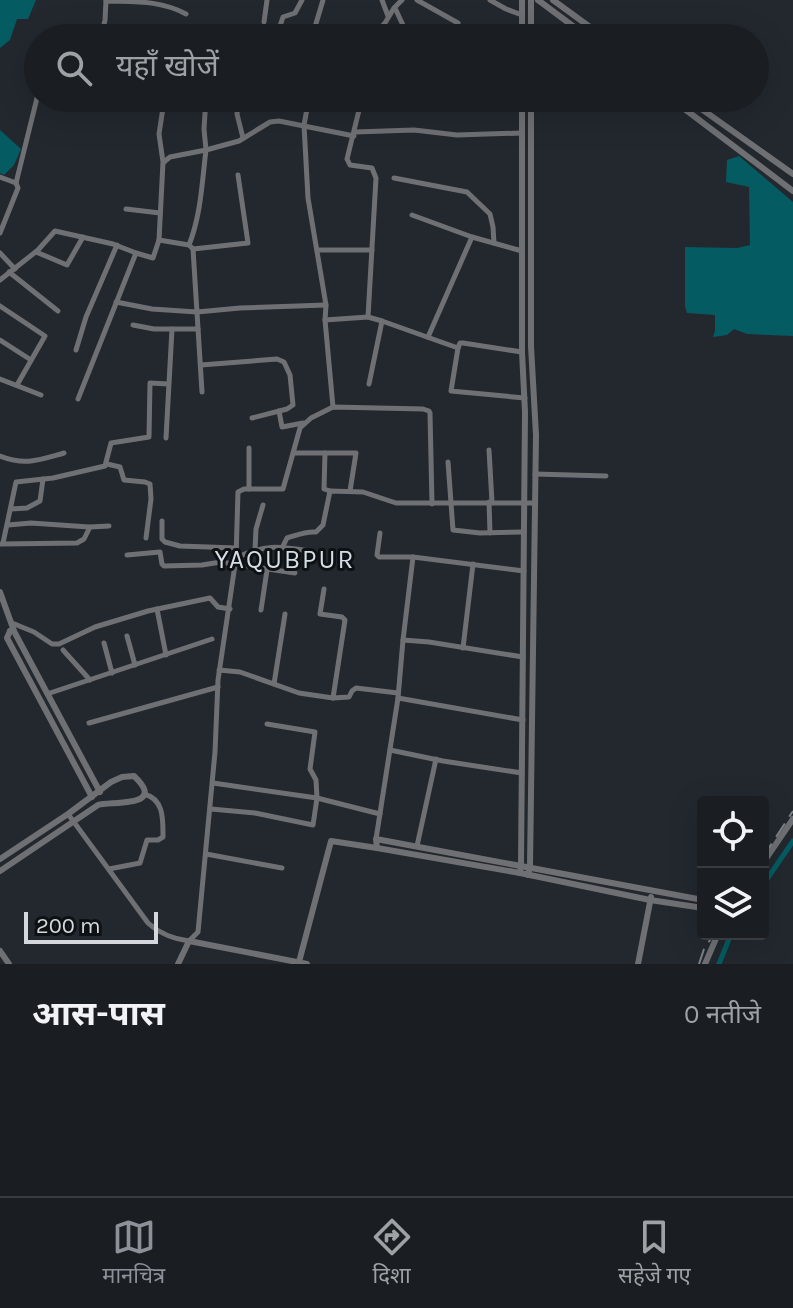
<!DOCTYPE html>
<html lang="hi">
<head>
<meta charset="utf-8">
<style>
	:root { --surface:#1a1e22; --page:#272b2f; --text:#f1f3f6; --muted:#9fa2a5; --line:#383c40; --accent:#8c9099 }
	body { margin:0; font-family:Karla,"Noto Sans Devanagari",sans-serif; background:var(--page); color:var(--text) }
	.controls { position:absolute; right:24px; bottom:24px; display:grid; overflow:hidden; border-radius:8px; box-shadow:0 8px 32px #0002 }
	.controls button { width:72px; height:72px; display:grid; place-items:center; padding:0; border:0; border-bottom:2px solid var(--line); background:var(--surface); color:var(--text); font:40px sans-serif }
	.scale { position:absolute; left:24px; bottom:20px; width:134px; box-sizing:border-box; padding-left:8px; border:4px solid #d4d8dc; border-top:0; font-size:22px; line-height:28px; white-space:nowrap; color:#d4d8dc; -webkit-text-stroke:6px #0e1113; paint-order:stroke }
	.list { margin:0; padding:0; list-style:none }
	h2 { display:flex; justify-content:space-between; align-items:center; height:104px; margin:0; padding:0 32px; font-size:34px }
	h2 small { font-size:26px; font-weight:400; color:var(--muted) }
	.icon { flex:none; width:44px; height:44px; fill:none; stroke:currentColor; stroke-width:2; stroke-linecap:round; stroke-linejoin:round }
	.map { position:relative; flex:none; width:793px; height:964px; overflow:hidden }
	.search { position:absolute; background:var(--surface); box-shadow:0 8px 32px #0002; left:24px; right:24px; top:24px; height:88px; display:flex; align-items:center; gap:20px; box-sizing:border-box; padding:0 28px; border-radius:44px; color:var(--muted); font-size:30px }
	.sheet { height:232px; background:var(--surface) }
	nav { display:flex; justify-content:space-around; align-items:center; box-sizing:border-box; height:112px; border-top:2px solid var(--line); background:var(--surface); font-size:22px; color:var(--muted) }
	nav a { display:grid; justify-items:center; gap:4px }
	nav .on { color:var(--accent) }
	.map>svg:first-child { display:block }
	.water { fill:#045c62 }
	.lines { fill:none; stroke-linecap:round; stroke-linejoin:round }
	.canal { stroke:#045c62; stroke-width:5 }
	.minor { stroke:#6f7074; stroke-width:5 }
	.tertiary { stroke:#6f7074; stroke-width:6 }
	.rail { stroke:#7e8388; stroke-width:2; stroke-dasharray:16 8; stroke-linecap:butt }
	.labels { text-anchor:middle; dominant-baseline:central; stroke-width:6; stroke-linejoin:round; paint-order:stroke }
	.quarter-label { font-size:26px; letter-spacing:2px; fill:#d5dee6; stroke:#0e1113 }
</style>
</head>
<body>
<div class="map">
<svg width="793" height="964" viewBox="0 0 793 964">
	<rect width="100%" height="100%" fill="#22282e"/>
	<g class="water">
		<polygon points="0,0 36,0 28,19 17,19 10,40 0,48"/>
		<polygon points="0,130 21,149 14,165 4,175 0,173"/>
		<polygon points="739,156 793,202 793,336 747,334 734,329 727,335 713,337 715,331 715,315 687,313 685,306 685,247 737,248 750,245 749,187 726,182 727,160"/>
	</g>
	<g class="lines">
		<g class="canal">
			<polyline points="763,885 793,841"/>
			<polyline points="719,964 731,934"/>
		</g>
		<g class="minor">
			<polyline points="382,0 388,16"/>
			<polyline points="417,0 458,23"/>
			<polyline points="490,0 506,9 522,15"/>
			<path d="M106,1C135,2 160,0 186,14"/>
			<polyline points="395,8 409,38"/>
			<polyline points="264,22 267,0"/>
			<path d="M312,36C333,40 346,31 368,38"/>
			<polyline points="312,37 323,0"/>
			<polyline points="54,38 60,35 87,38"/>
			<polyline points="101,38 105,20 106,1"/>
			<polyline points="164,38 165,33"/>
			<polyline points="230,38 236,35 250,38"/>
			<polyline points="276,38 283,17 295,13 302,0"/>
			<polyline points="371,38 385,23 394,8 402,0"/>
			<polyline points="144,98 147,98"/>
			<polyline points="151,98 204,109"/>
			<polyline points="239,98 237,114 243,138"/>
			<polyline points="309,98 304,125 308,198 326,305 325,320 333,407"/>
			<polyline points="362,98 347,159 350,165 372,168 376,178 368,317 382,321"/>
			<polyline points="360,108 396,98"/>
			<polyline points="355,132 414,130 457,135 522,133"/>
			<polyline points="164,162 170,157 206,150 204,129 206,98"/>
			<polyline points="0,177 16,183 18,188 0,233"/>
			<polyline points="394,178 467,192 490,214 493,227 494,243"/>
			<polyline points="16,183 38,94"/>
			<polyline points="126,209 160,213"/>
			<polyline points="412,215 472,237 522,251"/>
			<polyline points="159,240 189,245"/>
			<polyline points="193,249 248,243 238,175"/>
			<polyline points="317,250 372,250"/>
			<polyline points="36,252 67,265 83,237"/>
			<polyline points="0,253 15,269"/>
			<polyline points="9,272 58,311"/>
			<polyline points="0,280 38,250 55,231 113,244 136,253 153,258 159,240 163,162 159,134 164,101"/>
			<polyline points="116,302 152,309 197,312 240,308 326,305"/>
			<polyline points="0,306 45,336 17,385"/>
			<polyline points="325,320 368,317"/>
			<polyline points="133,325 154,329 198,329"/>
			<polyline points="428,337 472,237"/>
			<polyline points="0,340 31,360"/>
			<polyline points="458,348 451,391 525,398"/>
			<polyline points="76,350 86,317 117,245"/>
			<polyline points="201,365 277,359 284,362 290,375 293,405 287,409 252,418"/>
			<polyline points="0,379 41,395"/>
			<polyline points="369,384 382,321 458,348 460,343 463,343 522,352"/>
			<path d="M202,392L193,249L189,245C201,215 202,182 206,150L239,141L270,122L279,121L354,136"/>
			<polyline points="78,399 136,253"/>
			<polyline points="279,411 282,427 303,423"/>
			<polyline points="166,438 172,329"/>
			<polyline points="489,450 492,502"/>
			<polyline points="294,453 356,453 350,491"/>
			<polyline points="325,453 324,489 330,491"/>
			<path d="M0,456C25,466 39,460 64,453"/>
			<polyline points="448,462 453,530 480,533 524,532"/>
			<polyline points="107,464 120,467 124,480 145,482 150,484 151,499 146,538"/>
			<polyline points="535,474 606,476"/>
			<polyline points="249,489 249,448"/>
			<polyline points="489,502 490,533"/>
			<polyline points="11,509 27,508 40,501 43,479"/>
			<polyline points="162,521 162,539 165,542 180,546 236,548"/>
			<polyline points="8,525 31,523 89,527"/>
			<polyline points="380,533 377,555 379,557 413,557 524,571"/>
			<polyline points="3,543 16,482 53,478 105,466 111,443 149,437 150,383 168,384"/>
			<polyline points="1,544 77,543 84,539 90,527 109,526"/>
			<path d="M282,548L287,538C297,535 306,531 316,532L323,525L330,491L363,492L396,503H534"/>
			<polyline points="255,550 256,529 263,505"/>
			<polyline points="127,555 160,552 162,564 164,566 202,565 221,562 295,573"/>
			<path d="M236,558C265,544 278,546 309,551"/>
			<polyline points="324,589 320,614 342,617 345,620 333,698"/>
			<polyline points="157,609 166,655"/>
			<polyline points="261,610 267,570"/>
			<polyline points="12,623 34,632 52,644 59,644 95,627 148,611 210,598 218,607 230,609"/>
			<polyline points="127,636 135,665"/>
			<polyline points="403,640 429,642 523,657"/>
			<polyline points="104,643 112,673"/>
			<polyline points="463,648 473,564"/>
			<polyline points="63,650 90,680"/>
			<polyline points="219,670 240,672 299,693 333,698 349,697 352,691 356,688 398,693"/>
			<polyline points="274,684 285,614"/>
			<polyline points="47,694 212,639"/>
			<polyline points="398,698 523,720"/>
			<polyline points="89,723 218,687"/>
			<polyline points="390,750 443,761 522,773"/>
			<polyline points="213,783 317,798 380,814"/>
			<polyline points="211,809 255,813 313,825 317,798 316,780 310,769 315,732 267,724"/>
			<path d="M68,814L148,923C159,933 174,939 189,941L198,932L215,752L218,680L236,558L238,492L244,489H283L300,428L311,418L333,407L423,409L429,411L430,413L432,504"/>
			<polyline points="376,839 398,698 403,640 413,557"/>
			<polyline points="417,846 436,759"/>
			<polyline points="206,854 282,868"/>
			<path d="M109,869L140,863L147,840H158L163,837C163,819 164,799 144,794"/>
		</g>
		<g class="tertiary">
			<polyline points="522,0 522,38"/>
			<polyline points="531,0 531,38"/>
			<polyline points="538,0 589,38"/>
			<polyline points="553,0 605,38"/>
			<polyline points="670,98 793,191"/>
			<polyline points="686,98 793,174"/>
			<polyline points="0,592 14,631"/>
			<polyline points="10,631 7,638 92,797"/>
			<polyline points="10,631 14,631 16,635 100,792"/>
			<path d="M0,859L68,814L111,782L122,777L134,776C168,808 112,801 98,805L0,871"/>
			<polyline points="763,863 793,819"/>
			<polyline points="520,873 521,865 525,412 522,352 522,98"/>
			<polyline points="528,875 530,866 536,435 531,346 531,98"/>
			<polyline points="703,900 376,839 377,848 520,873 650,900 703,908"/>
			<polyline points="0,951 9,964"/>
			<polyline points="299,962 331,841 377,848"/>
			<polyline points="178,964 189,941 307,964"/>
			<polyline points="638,964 651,897"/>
			<polyline points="705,964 718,934"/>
		</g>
		<g class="rail">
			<polyline points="763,857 793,811"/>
			<polyline points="699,964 704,949 714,934"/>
		</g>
	</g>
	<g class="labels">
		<g class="quarter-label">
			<text x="285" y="559">YAQUBPUR</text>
		</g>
	</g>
</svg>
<div class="controls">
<button><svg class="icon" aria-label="locate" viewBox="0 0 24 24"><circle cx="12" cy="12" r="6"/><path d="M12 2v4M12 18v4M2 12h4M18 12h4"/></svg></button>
<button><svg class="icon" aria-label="layers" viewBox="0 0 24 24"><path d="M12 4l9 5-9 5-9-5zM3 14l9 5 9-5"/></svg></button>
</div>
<div class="scale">200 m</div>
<div class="search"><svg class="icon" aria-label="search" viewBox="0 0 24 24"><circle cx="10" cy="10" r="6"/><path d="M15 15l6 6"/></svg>यहाँ खोजें</div>
</div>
<section class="sheet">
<h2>आस-पास<small>0 नतीजे</small></h2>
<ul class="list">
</ul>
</section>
<nav>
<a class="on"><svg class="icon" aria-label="map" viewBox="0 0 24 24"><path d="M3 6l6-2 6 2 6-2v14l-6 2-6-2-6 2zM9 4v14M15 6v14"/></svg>मानचित्र</a>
<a><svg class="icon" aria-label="directions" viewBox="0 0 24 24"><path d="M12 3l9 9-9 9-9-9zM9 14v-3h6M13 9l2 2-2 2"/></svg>दिशा</a>
<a><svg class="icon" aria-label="saved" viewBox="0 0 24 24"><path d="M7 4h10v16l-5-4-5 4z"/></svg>सहेजे गए</a>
</nav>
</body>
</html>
